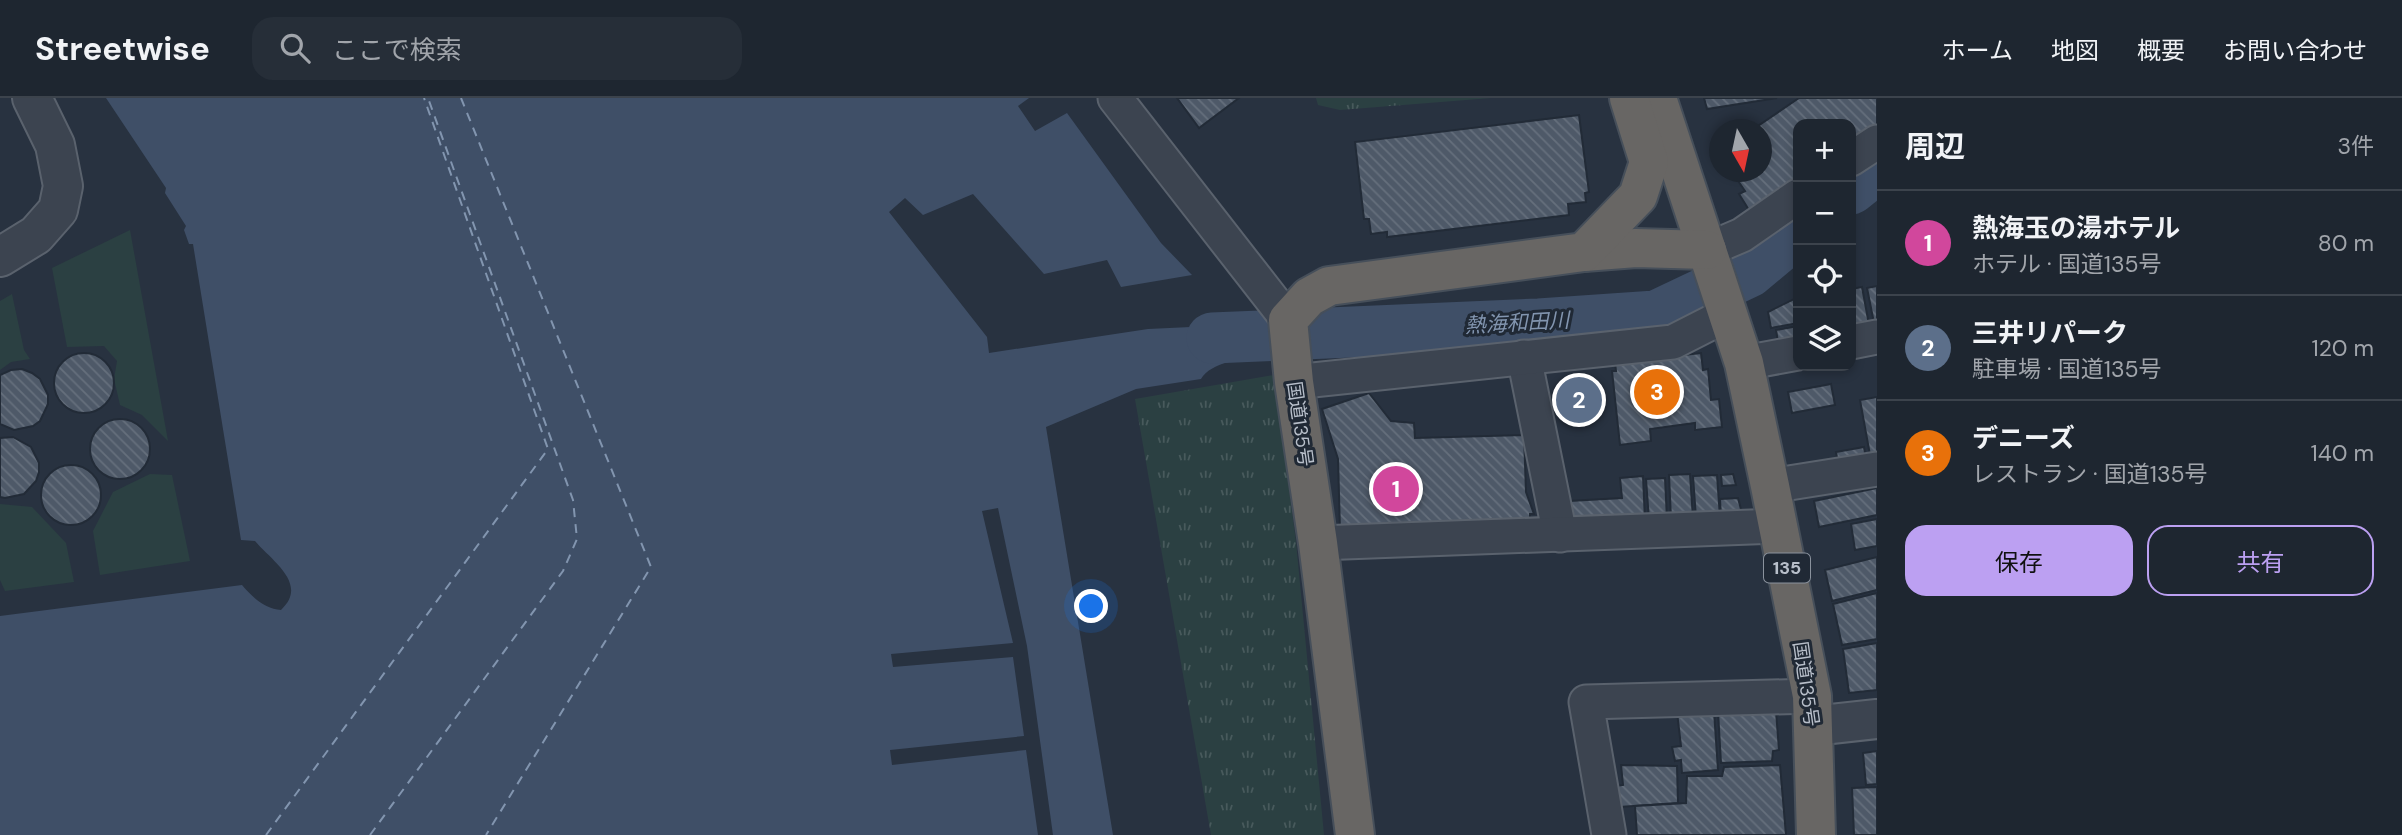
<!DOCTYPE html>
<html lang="ja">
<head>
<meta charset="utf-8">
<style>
	:root { --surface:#1e2630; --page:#262e38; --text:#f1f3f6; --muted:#a1a5ab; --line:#3c434c; --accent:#bca0f2 }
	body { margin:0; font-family:"DM Sans","Noto Sans JP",sans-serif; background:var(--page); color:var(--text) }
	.controls { position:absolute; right:21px; top:21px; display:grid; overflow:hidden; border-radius:14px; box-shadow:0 4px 10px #0003 }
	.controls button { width:63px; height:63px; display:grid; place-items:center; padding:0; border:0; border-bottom:2px solid var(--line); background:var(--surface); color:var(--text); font:35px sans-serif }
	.compass { position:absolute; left:1709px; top:21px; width:63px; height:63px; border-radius:50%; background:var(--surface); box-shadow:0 4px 10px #0003; rotate:171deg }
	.you { position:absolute; left:1092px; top:509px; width:24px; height:24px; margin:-18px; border:5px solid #fff; border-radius:50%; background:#1a73e8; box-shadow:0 0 0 10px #1a73e833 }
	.badge { display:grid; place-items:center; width:46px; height:46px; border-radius:50%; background:var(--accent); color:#fff; font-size:23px; font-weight:700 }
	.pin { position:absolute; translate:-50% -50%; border:4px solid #fff; box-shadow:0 2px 7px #0006 }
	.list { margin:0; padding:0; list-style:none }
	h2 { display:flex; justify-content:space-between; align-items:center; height:91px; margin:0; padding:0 28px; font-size:30px }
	h2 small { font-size:23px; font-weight:400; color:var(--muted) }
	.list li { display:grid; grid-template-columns:46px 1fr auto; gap:21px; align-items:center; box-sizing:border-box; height:105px; padding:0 28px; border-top:2px solid var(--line) }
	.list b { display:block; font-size:26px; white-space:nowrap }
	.list p { margin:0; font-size:23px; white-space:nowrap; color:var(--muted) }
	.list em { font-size:23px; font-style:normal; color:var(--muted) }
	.actions { display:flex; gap:14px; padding:21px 28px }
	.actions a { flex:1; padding:16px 0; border:2px solid var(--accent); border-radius:21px; text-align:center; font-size:24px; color:var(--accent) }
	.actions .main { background:var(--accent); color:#111 }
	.icon { flex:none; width:38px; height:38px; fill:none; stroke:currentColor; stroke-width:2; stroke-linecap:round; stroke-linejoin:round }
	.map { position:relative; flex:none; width:1877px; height:737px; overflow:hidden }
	header { display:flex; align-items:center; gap:42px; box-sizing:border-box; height:98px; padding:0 35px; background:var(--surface); border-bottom:2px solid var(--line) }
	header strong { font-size:33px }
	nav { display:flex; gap:38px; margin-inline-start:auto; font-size:24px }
	.search { width:490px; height:63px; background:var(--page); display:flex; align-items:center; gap:18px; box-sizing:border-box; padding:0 24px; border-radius:21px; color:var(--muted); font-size:26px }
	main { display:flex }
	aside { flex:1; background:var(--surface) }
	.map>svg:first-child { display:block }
	.grass { fill:#2b4042 }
	.park { fill:url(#park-tufts) }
	.water { fill:#3f4f67 }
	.pier { fill:#283240 }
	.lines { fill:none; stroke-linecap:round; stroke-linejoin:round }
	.river { stroke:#3f4f67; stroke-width:51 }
	.ferry { stroke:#8295af; stroke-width:2; stroke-dasharray:9 7; stroke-linecap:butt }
	.building { fill:url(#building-back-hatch); stroke:#222b37; stroke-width:2 }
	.minor-casing { stroke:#5a626d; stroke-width:37 }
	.tertiary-casing { stroke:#5a626d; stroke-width:42 }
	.trunk-casing { stroke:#464f5a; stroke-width:42 }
	.minor { stroke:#3c4450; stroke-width:33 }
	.tertiary { stroke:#3c4450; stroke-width:38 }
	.trunk { stroke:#686664; stroke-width:38 }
	.labels { text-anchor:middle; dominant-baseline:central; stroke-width:6; stroke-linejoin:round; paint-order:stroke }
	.shield { fill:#202935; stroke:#8a929d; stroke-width:2 }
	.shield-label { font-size:18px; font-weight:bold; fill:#b8bfca }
	.street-label { font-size:19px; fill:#b8bfca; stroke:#202935 }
	.water-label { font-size:21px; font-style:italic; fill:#8295af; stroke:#202935 }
</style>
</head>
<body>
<header>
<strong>Streetwise</strong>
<div class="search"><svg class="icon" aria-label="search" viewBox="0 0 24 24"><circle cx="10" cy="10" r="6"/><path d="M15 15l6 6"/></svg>ここで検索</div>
<nav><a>ホーム</a><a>地図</a><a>概要</a><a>お問い合わせ</a></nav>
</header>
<main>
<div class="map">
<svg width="1877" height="737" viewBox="0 0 1877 737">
	<defs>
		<pattern id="park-tufts" width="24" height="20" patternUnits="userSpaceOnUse" patternTransform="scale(1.75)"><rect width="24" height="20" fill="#2b4042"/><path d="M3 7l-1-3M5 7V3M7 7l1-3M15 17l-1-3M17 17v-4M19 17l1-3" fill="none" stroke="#485a5c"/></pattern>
		<pattern id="building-back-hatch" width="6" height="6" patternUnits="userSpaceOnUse" patternTransform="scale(1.75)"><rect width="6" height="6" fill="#4e5968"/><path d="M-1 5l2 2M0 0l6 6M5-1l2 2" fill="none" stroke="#656f7c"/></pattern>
	</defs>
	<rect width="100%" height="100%" fill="#283240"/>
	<g class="grass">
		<polygon points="130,132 168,343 142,317 120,307 114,281 117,263 104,248 67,249 52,170"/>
		<polygon points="12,196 24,252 30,261 11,264 0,272 0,203"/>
		<polygon points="150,376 172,377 190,463 100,477 93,433 113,394"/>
		<polygon points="0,406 32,409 66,445 74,484 5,493 0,482"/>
	</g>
	<g class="park">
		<polygon points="1316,0 1491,0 1340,12 1318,7"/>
		<polygon points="1274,277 1296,444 1324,737 1211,737 1135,301"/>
	</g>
	<path class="water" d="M106,0H1029L1018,8L1035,33L1067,15L1161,145L1192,177L1121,189L1107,162L1044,176L973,96L923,117L905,100L889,114L987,239L989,255L1148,231L1255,226L1261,257C1242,261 1211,264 1201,281L1136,291L1046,329L1113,737H0V518L242,487C252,499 265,511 281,512C309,486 272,463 255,443L241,442L193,146H189L184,132L186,128L165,95L166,90Z"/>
	<polygon class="pier" points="998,410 1027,548 1053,737 1038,737 1026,652 892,667 890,652 1024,638 1013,559 893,569 891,556 1013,545 982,413"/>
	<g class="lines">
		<g class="river">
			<polyline points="1851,91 1877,70"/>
			<polyline points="1212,240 1539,226 1656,218 1749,174 1798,133"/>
		</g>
		<g class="ferry">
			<polyline points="461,0 651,469 486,737"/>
			<polyline points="266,737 548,351 424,0"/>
			<polyline points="370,737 563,473 577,441 573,402 428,0"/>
		</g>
	</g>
	<g class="building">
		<polygon points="1177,0 1239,0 1199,30"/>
		<polygon points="1704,0 1777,0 1707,11"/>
		<polygon points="1799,0 1877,0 1877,32 1851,49 1851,26 1798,26 1798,84 1758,111 1755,107 1749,112 1739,96 1745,93 1732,74 1762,74 1762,32 1752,32"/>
		<polygon points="1579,17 1589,94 1585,95 1586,104 1568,106 1569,117 1387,139 1387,134 1371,136 1369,121 1364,121 1355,44"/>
		<polygon points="1877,188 1877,229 1875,230 1867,190"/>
		<polygon points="1862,189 1870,232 1851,231 1851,191"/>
		<polygon points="1798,199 1798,225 1771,230 1768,214"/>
		<polygon points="1798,228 1798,247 1779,250 1776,232"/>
		<circle cx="84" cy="285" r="30"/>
		<polygon points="1701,255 1703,272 1708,271 1711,302 1719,301 1722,329 1695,332 1695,325 1650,331 1651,343 1620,347 1612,273 1616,273 1615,265"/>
		<polygon points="22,271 32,275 40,281 48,297 48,306 40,323 33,328 14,332 0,326 0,277 11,272"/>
		<polygon points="1831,286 1835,307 1792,315 1788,294"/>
		<polygon points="1369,295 1391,323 1414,325 1415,340 1524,337 1526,394 1534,416 1530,416 1530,428 1340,433 1338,361 1322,311"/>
		<polygon points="1877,299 1877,356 1870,357 1860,302"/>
		<circle cx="120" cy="351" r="30"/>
		<polygon points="13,339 31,349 39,365 39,374 36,383 24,396 5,400 0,399 0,340"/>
		<polygon points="1864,349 1866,361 1838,366 1836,354"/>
		<circle cx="71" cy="397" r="30"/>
		<polygon points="1690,376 1693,420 1671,421 1669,377"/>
		<polygon points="1733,376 1736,387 1722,388 1721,377"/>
		<polygon points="1717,377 1720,419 1696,420 1693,378"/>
		<polygon points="1643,378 1645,422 1570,421 1569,403 1622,400 1620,380"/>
		<polygon points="1665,380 1667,421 1649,422 1646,381"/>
		<polygon points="1877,390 1877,417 1819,429 1814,403"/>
		<polygon points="1738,400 1743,419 1721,420 1720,401"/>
		<polygon points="1877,421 1877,448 1855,452 1851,426"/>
		<polygon points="1877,459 1877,492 1832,503 1825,472"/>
		<polygon points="1877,495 1877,541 1842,547 1833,506"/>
		<polygon points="1877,545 1877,592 1849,595 1843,551"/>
		<polygon points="1714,613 1718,672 1682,675 1681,662 1675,663 1672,649 1681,648 1677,614"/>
		<polygon points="1776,613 1779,652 1773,653 1772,663 1721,665 1718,614"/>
		<polygon points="1877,653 1877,686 1866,687 1863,655"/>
		<polygon points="1621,667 1677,668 1678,705 1619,709 1616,688 1623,687"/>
		<polygon points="1780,667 1786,737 1637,737 1635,708 1686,705 1687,678 1722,678 1724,669"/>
		<polygon points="1877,689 1877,737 1854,737 1852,690"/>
	</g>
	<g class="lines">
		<g class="minor-casing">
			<g id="minor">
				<polyline points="1115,0 1288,222"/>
				<polyline points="1851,61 1877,44"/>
				<polyline points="1707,152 1742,137 1798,98"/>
				<polyline points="1851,244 1877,239"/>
				<polyline points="1524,259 1560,437"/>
				<polyline points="1744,265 1798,255"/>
				<polyline points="1294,284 1673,244 1728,216"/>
				<polyline points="1770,388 1877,371"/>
				<polyline points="1318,445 1778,428"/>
				<polyline points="1609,737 1586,604 1812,598"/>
			</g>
		</g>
		<g class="tertiary-casing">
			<g id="tertiary">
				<polyline points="0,159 36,137 58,112 63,88 55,47 32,0"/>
				<polyline points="1813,628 1877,621"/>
			</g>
		</g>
		<g class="trunk-casing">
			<g id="trunk">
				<polyline points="1657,0 1744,265 1770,388 1812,598 1816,737"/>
				<polyline points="1584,154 1636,150 1707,152"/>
				<polyline points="1355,737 1318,445 1294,284 1288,222 1309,199 1329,188 1584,154 1638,98 1649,64 1629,0"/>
			</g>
		</g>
		<use href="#minor" class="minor"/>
		<use href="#tertiary" class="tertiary"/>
		<use href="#trunk" class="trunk"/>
	</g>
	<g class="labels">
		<rect class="shield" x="1764" y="455.5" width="46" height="29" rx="5"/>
		<g class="shield-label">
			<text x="1787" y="470">135</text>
		</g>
		<g class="street-label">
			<text transform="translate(1300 326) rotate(82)">国道135号</text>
			<text transform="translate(1806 586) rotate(82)">国道135号</text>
		</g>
		<g class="water-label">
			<text transform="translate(1517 225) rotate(-3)">熱海和田川</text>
		</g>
	</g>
</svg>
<div class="controls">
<button>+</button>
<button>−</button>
<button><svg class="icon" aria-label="locate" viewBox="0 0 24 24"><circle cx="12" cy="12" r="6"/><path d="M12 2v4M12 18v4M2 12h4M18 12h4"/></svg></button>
<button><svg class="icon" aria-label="layers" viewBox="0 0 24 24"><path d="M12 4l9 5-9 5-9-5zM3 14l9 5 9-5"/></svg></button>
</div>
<svg class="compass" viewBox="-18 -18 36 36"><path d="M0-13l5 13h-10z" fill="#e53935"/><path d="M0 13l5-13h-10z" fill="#a1a5ab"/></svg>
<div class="you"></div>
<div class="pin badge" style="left:1396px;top:391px;background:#d1479c">1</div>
<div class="pin badge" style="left:1579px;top:302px;background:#5c6f8a">2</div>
<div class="pin badge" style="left:1657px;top:294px;background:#e8710a">3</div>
</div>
<aside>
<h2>周辺<small>3件</small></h2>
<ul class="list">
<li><span class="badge" style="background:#d1479c">1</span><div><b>熱海玉の湯ホテル</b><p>ホテル · 国道135号</p></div><em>80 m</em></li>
<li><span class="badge" style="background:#5c6f8a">2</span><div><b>三井リパーク</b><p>駐車場 · 国道135号</p></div><em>120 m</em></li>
<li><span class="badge" style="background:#e8710a">3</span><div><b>デニーズ</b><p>レストラン · 国道135号</p></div><em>140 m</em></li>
</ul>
<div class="actions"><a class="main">保存</a><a>共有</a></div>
</aside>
</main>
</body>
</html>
